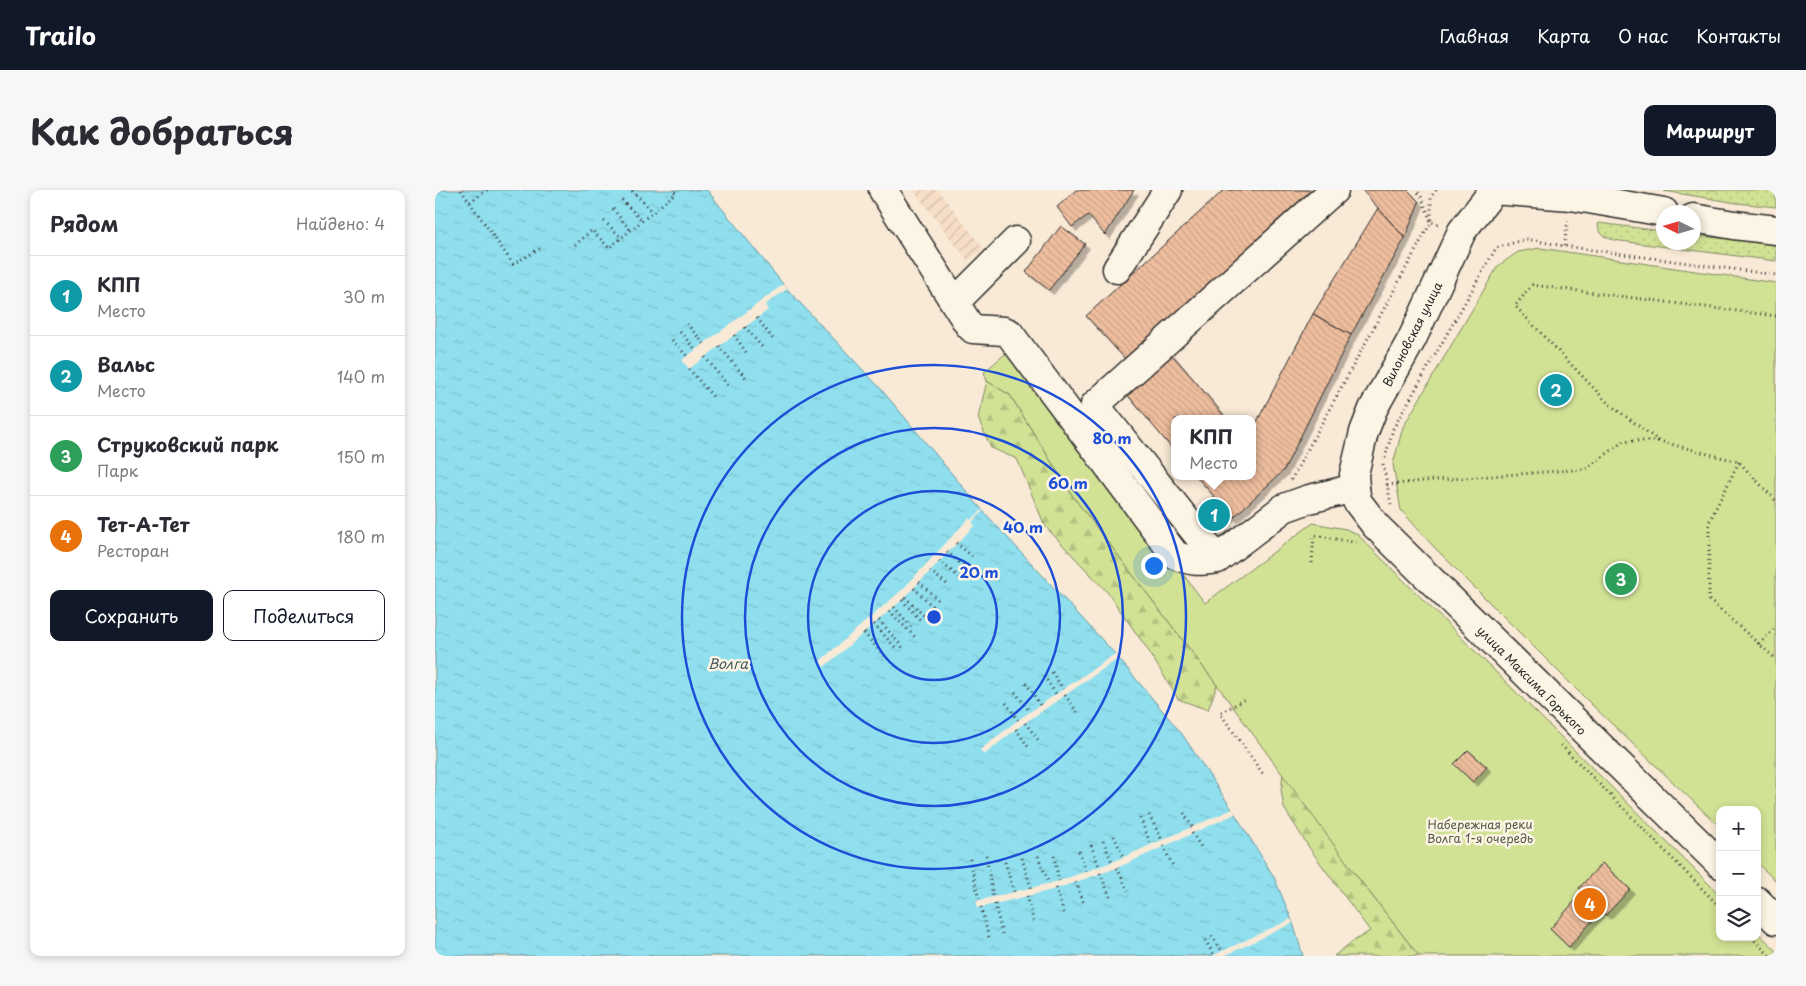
<!DOCTYPE html>
<html lang="ru">
<head>
<meta charset="utf-8">
<style>
	:root { --surface:#fff; --page:#f7f7f7; --text:#2b2b33; --muted:#7c7c81; --line:#e1e1e2; --accent:#111827 }
	body { margin:0; font-family:"Playpen Sans",sans-serif; background:var(--page); color:var(--text) }
	.controls { position:absolute; right:15px; bottom:15px; display:grid; overflow:hidden; border-radius:10px; box-shadow:0 2px 8px #0003 }
	.controls button { width:45px; height:45px; display:grid; place-items:center; padding:0; border:0; border-bottom:1px solid var(--line); background:var(--surface); color:var(--text); font:25px sans-serif }
	.compass { position:absolute; left:1221px; top:15px; width:45px; height:45px; border-radius:50%; background:var(--surface); box-shadow:0 2px 8px #0003; rotate:275deg }
	.you { position:absolute; left:718px; top:375px; width:18px; height:18px; margin:-12px; border:4px solid #fff; border-radius:50%; background:#1a73e8; box-shadow:0 0 0 8px #1a73e833 }
	.badge { display:grid; place-items:center; width:32px; height:32px; border-radius:50%; background:var(--accent); color:#fff; font-size:16px; font-weight:700 }
	.pin { position:absolute; translate:-50% -50%; border:2px solid #fff; box-shadow:0 1px 5px #0006 }
	.popup { position:absolute; left:736px; top:225px; width:85px; height:65px; box-sizing:border-box; display:grid; place-content:center; border-radius:10px; background:var(--surface); filter:drop-shadow(0 1px 4px #0005); font-size:16px; white-space:nowrap; color:var(--muted) }
	.popup b { font-size:19px; color:var(--text) }
	.popup::after { content:''; position:absolute; left:50%; top:100%; margin-left:-10px; border:10px solid transparent; border-top-color:var(--surface) }
	.list { margin:0; padding:0; list-style:none }
	h2 { display:flex; justify-content:space-between; align-items:center; height:65px; margin:0; padding:0 20px; font-size:21px }
	h2 small { font-size:16px; font-weight:400; color:var(--muted) }
	.list li { display:grid; grid-template-columns:32px 1fr auto; gap:15px; align-items:center; box-sizing:border-box; height:80px; padding:0 20px; border-top:1px solid var(--line) }
	.list b { display:block; font-size:19px; white-space:nowrap }
	.list p { margin:0; font-size:16px; white-space:nowrap; color:var(--muted) }
	.list em { font-size:16px; font-style:normal; color:var(--muted) }
	.actions { display:flex; gap:10px; padding:15px 20px }
	.actions a { flex:1; padding:11px 0; border:1px solid var(--accent); border-radius:10px; text-align:center; font-size:18px; color:var(--accent) }
	.actions .main { background:var(--accent); color:#fff }
	.icon { flex:none; width:28px; height:28px; fill:none; stroke:currentColor; stroke-width:2; stroke-linecap:round; stroke-linejoin:round }
	.map { position:relative; flex:none; width:1341px; height:766px; overflow:hidden; border-radius:10px }
	header { display:flex; align-items:center; gap:30px; box-sizing:border-box; height:70px; padding:0 25px; background:var(--accent); color:#fff }
	header strong { font-size:24px }
	nav { display:flex; gap:28px; margin-inline-start:auto; font-size:18px }
	.intro { display:flex; align-items:center; justify-content:space-between; box-sizing:border-box; height:120px; padding:0 30px }
	h1 { margin:0; font-size:35px }
	.button { padding:12px 22px; border-radius:10px; background:var(--accent); color:#fff; font-size:18px; font-weight:700 }
	main { display:flex; gap:30px; padding:0 30px }
	aside { flex:1; background:var(--surface); border-radius:10px; box-shadow:0 2px 8px #0003 }
	.map>svg:first-child { display:block }
	.industrial { fill:url(#industrial-furrows) }
	.grass { fill:url(#grass-dots); stroke:#7e8660 }
	.forest { fill:url(#forest-firs); stroke:#7e8660 }
	.green { fill:#d1e295; stroke:#7e8660 }
	.water { fill:url(#water-ripples); stroke:#6897a0 }
	.pier { fill:#f9ead7 }
	.building { fill:url(#building-back-hatch); stroke:#2b2b2b; filter:url(#shadow) }
	.lines { fill:none; stroke-linecap:round; stroke-linejoin:round }
	.minor-casing { stroke:#2b2b2b; stroke-width:31 }
	.major-casing { stroke:#2b2b2b; stroke-width:31 }
	.path { stroke:#2b2b2b; stroke-width:3; stroke-dasharray:1 4; stroke-linecap:butt }
	.minor { stroke:#fcf5e5; stroke-width:28 }
	.major { stroke:#fcf5e5; stroke-width:28 }
	.ring { fill:none; stroke:#1d4ed8; stroke-width:2.5 }
	.labels { text-anchor:middle; dominant-baseline:central; stroke-width:5; stroke-linejoin:round; paint-order:stroke }
	.street-label { font-size:12px; fill:#2b2b2b; stroke:#fcf5e5 }
	.park-label { font-size:12px; fill:#545946; stroke:#fcf5e5 }
	.water-label { font-size:14px; font-style:italic; fill:#44585c; stroke:#fcf5e5 }
	.centre { fill:#1d4ed8; stroke:#fcf5e5; stroke-width:2.5 }
	.ring-label { font-size:15px; text-anchor:middle; font-weight:bold; fill:#1d4ed8; stroke:#fcf5e5; stroke-width:5; stroke-linejoin:round; paint-order:stroke }
</style>
</head>
<body>
<header>
<strong>Trailo</strong>
<nav><a>Главная</a><a>Карта</a><a>О нас</a><a>Контакты</a></nav>
</header>
<div class="intro"><h1>Как добраться</h1><a class="button">Маршрут</a></div>
<main>
<aside>
<h2>Рядом<small>Найдено: 4</small></h2>
<ul class="list">
<li><span class="badge" style="background:#0f9aa8">1</span><div><b>КПП</b><p>Место</p></div><em>30 m</em></li>
<li><span class="badge" style="background:#0f9aa8">2</span><div><b>Вальс</b><p>Место</p></div><em>140 m</em></li>
<li><span class="badge" style="background:#2e9e5b">3</span><div><b>Струковский парк</b><p>Парк</p></div><em>150 m</em></li>
<li><span class="badge" style="background:#e8710a">4</span><div><b>Тет-А-Тет</b><p>Ресторан</p></div><em>180 m</em></li>
</ul>
<div class="actions"><a class="main">Сохранить</a><a>Поделиться</a></div>
</aside>
<div class="map">
<svg width="1341" height="766" viewBox="0 0 1341 766">
	<defs>
		<pattern id="industrial-furrows" width="10" height="10" patternUnits="userSpaceOnUse" patternTransform="scale(1.25)"><rect width="10" height="10" fill="#f6ddc6"/><path d="M-1 1l2-2M0 10L10 0M9 11l2-2" fill="none" stroke="#d3beaa"/></pattern>
		<pattern id="grass-dots" width="8" height="8" patternUnits="userSpaceOnUse" patternTransform="scale(1.25)"><rect width="8" height="8" fill="#d1e295"/><path d="M2 2h.1M6 6h.1" fill="none" stroke="#b4c281" stroke-width="1.8" stroke-linecap="round"/></pattern>
		<pattern id="forest-firs" width="22" height="20" patternUnits="userSpaceOnUse" patternTransform="scale(1.25)"><rect width="22" height="20" fill="#d1e295"/><path d="M5 1l3.5 6h-7zM16 11l3.5 6h-7z" fill="#b4c281"/></pattern>
		<pattern id="water-ripples" width="26" height="14" patternUnits="userSpaceOnUse" patternTransform="scale(1.25)"><rect width="26" height="14" fill="#90dfee"/><path d="M2 4q2-2 4 0t4 0M15 11q2-2 4 0t4 0" fill="none" stroke="#7cc0cc"/></pattern>
		<pattern id="building-back-hatch" width="6" height="6" patternUnits="userSpaceOnUse" patternTransform="scale(1.25)"><rect width="6" height="6" fill="#eebe9e"/><path d="M-1 5l2 2M0 0l6 6M5-1l2 2" fill="none" stroke="#cca388"/></pattern>
		<filter id="shadow"><feDropShadow dx="4.5" dy="4.5" stdDeviation="0" flood-color="#0004"/></filter>
	</defs>
	<rect width="100%" height="100%" fill="#f9ead7"/>
	<filter id="ink" filterUnits="userSpaceOnUse"><feTurbulence type="fractalNoise" baseFrequency=".02" numOctaves="2"/><feDisplacementMap in="SourceGraphic" scale="10" xChannelSelector="R" yChannelSelector="G"/><feConvolveMatrix kernelMatrix="1 2 1 2 8 2 1 2 1" color-interpolation-filters="sRGB"/></filter>
	<g filter="url(#ink)">
		<polygon class="industrial" points="478,0 503,0 549,59 533,71"/>
		<g class="grass">
			<polygon points="1245,0 1341,0 1341,17 1302,13 1229,1"/>
			<polygon points="1163,33 1228,41 1228,52 1258,52 1259,45 1341,55 1341,71 1178,50 1169,46 1164,41"/>
		</g>
		<g class="forest">
			<polygon points="552,191 575,205 637,305 782,495 773,520 743,509 713,460 673,403 610,336 582,269 556,258 543,228"/>
			<polygon points="848,583 921,685 984,766 899,766 914,754 935,741 875,659 849,618 846,600"/>
		</g>
		<g class="green">
			<polygon points="1105,58 1341,93 1341,691 1322,673 1322,620 1285,620 1285,637 1155,513 999,357 966,320 958,274 968,237 1063,76 1083,62"/>
			<polygon points="576,159 770,413 878,333 911,339 922,344 1285,705 1285,747 1322,747 1322,742 1341,760 1341,766 984,766 921,685 782,495 637,305 575,205 552,191 549,182"/>
		</g>
		<polygon class="water" points="0,0 272,0 352,99 445,198 548,321 680,464 747,544 800,624 839,687 858,733 868,766 0,766"/>
		<g class="pier">
			<polygon points="349,94 352,99 330,115 333,120 254,179 247,170"/>
			<polygon points="547,320 548,321 537,332 540,335 467,410 389,477 385,471 468,399 534,328 536,330"/>
			<polygon points="680,464 684,468 581,539 549,565 545,560 583,530"/>
			<polygon points="798,619 800,624 682,678 617,700 543,718 541,711 624,691 677,672"/>
			<polygon points="856,729 858,733 789,766 777,766"/>
		</g>
		<g class="building">
			<polygon points="641,0 699,0 670,45 653,25 637,37 622,17"/>
			<polygon points="789,0 880,0 692,171 651,126"/>
			<polygon points="927,0 973,0 984,12 970,48"/>
			<polygon points="943,18 970,48 916,145 878,124"/>
			<polygon points="626,36 650,54 614,100 591,82"/>
			<polygon points="878,124 916,145 849,280 798,328 761,286 818,286 818,239"/>
			<polygon points="735,162 792,229 740,229 740,262 690,202"/>
			<polygon points="780,309 795,325 778,341 763,325"/>
			<polygon points="1033,560 1052,577 1038,592 1019,574"/>
			<polygon points="1167,673 1195,699 1171,725 1166,721 1134,757 1115,739 1148,702 1144,698"/>
		</g>
		<g class="lines">
			<g class="minor-casing">
				<g id="minor">
					<path d="M448,0L534,135L538,139L569,141L574,143L740,365C757,372 764,372 782,369"/>
					<polyline points="899,0 660,215 782,369 849,318 874,309 920,298"/>
					<polyline points="682,79 733,0"/>
					<polyline points="520,112 581,51"/>
				</g>
			</g>
			<g class="major-casing">
				<g id="major">
					<polyline points="1057,0 1136,6 1229,22"/>
					<polyline points="1059,0 1027,41 977,149 938,219 929,242 919,284 920,298 922,311 941,336 1285,674"/>
					<polyline points="1258,28 1299,35 1341,40"/>
					<polyline points="1322,711 1341,730"/>
				</g>
			</g>
			<g class="path">
				<polyline points="26,0 78,74 108,57"/>
				<polyline points="1001,0 996,7 996,32 1004,34"/>
				<polyline points="197,1 218,22"/>
				<polyline points="187,10 207,31"/>
				<polyline points="35,12 52,0"/>
				<polyline points="178,19 196,41"/>
				<polyline points="169,31 187,48"/>
				<polyline points="140,55 157,40 174,58 241,3 238,0"/>
				<polyline points="1129,56 1133,29"/>
				<polyline points="1341,126 1097,95 1080,116 1174,214 1224,251 1304,272 1341,311"/>
				<polyline points="322,128 338,149"/>
				<polyline points="252,134 269,154"/>
				<polyline points="310,137 327,157"/>
				<polyline points="245,142 261,160"/>
				<polyline points="299,145 313,165"/>
				<polyline points="237,150 252,166"/>
				<polyline points="284,156 311,188"/>
				<polyline points="270,167 295,198"/>
				<polyline points="254,179 280,209"/>
				<polyline points="950,268 958,239 1061,58 1091,49 1129,56 1341,85"/>
				<polyline points="1304,272 1274,332 1274,410 1341,469"/>
				<polyline points="948,274 956,314"/>
				<polyline points="856,290 996,32 986,6 981,0"/>
				<polyline points="952,295 988,291 1151,279 1189,251 1224,251"/>
				<polyline points="521,353 537,366"/>
				<polyline points="512,362 532,379"/>
				<polyline points="504,371 524,387"/>
				<polyline points="877,373 879,345 923,353"/>
				<polyline points="495,381 513,395"/>
				<polyline points="484,392 503,410"/>
				<polyline points="479,398 498,417"/>
				<polyline points="470,407 490,427"/>
				<polyline points="467,410 487,432"/>
				<polyline points="459,417 478,439"/>
				<polyline points="454,421 480,447"/>
				<polyline points="444,430 469,459"/>
				<polyline points="439,434 460,457"/>
				<polyline points="429,443 449,466"/>
				<polyline points="1324,454 1341,437"/>
				<polyline points="617,482 628,499"/>
				<polyline points="609,486 621,504"/>
				<polyline points="591,493 605,515"/>
				<polyline points="580,502 595,522"/>
				<polyline points="630,505 642,522"/>
				<polyline points="809,510 785,523 828,584"/>
				<polyline points="571,513 583,530"/>
				<polyline points="590,533 605,552"/>
				<polyline points="581,539 594,558"/>
				<polyline points="1126,555 1285,717"/>
				<polyline points="749,623 757,637"/>
				<polyline points="714,625 727,650"/>
				<polyline points="705,628 716,655"/>
				<polyline points="757,643 766,657"/>
				<polyline points="679,646 688,667"/>
				<polyline points="668,651 677,672"/>
				<polyline points="656,655 664,676"/>
				<polyline points="728,656 738,676"/>
				<polyline points="644,661 651,681"/>
				<polyline points="551,665 558,707"/>
				<polyline points="603,666 614,694"/>
				<polyline points="619,666 624,691"/>
				<polyline points="587,668 596,698"/>
				<polyline points="535,669 544,710"/>
				<polyline points="570,672 579,702"/>
				<polyline points="682,678 693,701"/>
				<polyline points="665,683 676,709"/>
				<polyline points="641,692 649,714"/>
				<polyline points="621,698 629,724"/>
				<polyline points="592,706 599,733"/>
				<polyline points="560,714 567,744"/>
				<polyline points="546,717 554,748"/>
				<polyline points="777,746 787,761"/>
				<polyline points="1316,747 1335,766"/>
				<polyline points="770,750 779,765"/>
			</g>
			<use href="#minor" class="minor"/>
			<use href="#major" class="major"/>
		</g>
	</g>
	<g class="ring">
		<circle cx="499" cy="427" r="63"/>
		<circle cx="499" cy="427" r="126"/>
		<circle cx="499" cy="427" r="189"/>
		<circle cx="499" cy="427" r="252"/>
	</g>
	<g class="labels">
		<g class="street-label">
			<text transform="translate(977 144) rotate(-63)">Вилоновская улица</text>
			<text transform="translate(1097 490) rotate(45)">улица Максима Горького</text>
		</g>
		<g class="park-label">
			<text x="1045" y="634">Набережная реки<tspan x="1045" dy="14">Волга 1-я очередь</tspan></text>
		</g>
		<g class="water-label">
			<text x="293" y="473">Волга</text>
		</g>
	</g>
	<circle cx="499" cy="427" r="8" class="centre"/>
	<g class="ring-label">
		<text x="677" y="254">80 m</text>
		<text x="633" y="299">60 m</text>
		<text x="588" y="343">40 m</text>
		<text x="544" y="388">20 m</text>
	</g>
</svg>
<div class="controls">
<button>+</button>
<button>−</button>
<button><svg class="icon" aria-label="layers" viewBox="0 0 24 24"><path d="M12 4l9 5-9 5-9-5zM3 14l9 5 9-5"/></svg></button>
</div>
<svg class="compass" viewBox="-18 -18 36 36"><path d="M0-13l5 13h-10z" fill="#e53935"/><path d="M0 13l5-13h-10z" fill="#7c7c81"/></svg>
<div class="you"></div>
<div class="pin badge" style="left:779px;top:325px;background:#0f9aa8">1</div>
<div class="popup"><b>КПП</b>Место</div>
<div class="pin badge" style="left:1121px;top:200px;background:#0f9aa8">2</div>
<div class="pin badge" style="left:1186px;top:389px;background:#2e9e5b">3</div>
<div class="pin badge" style="left:1155px;top:714px;background:#e8710a">4</div>
</div>
</main>
</body>
</html>
